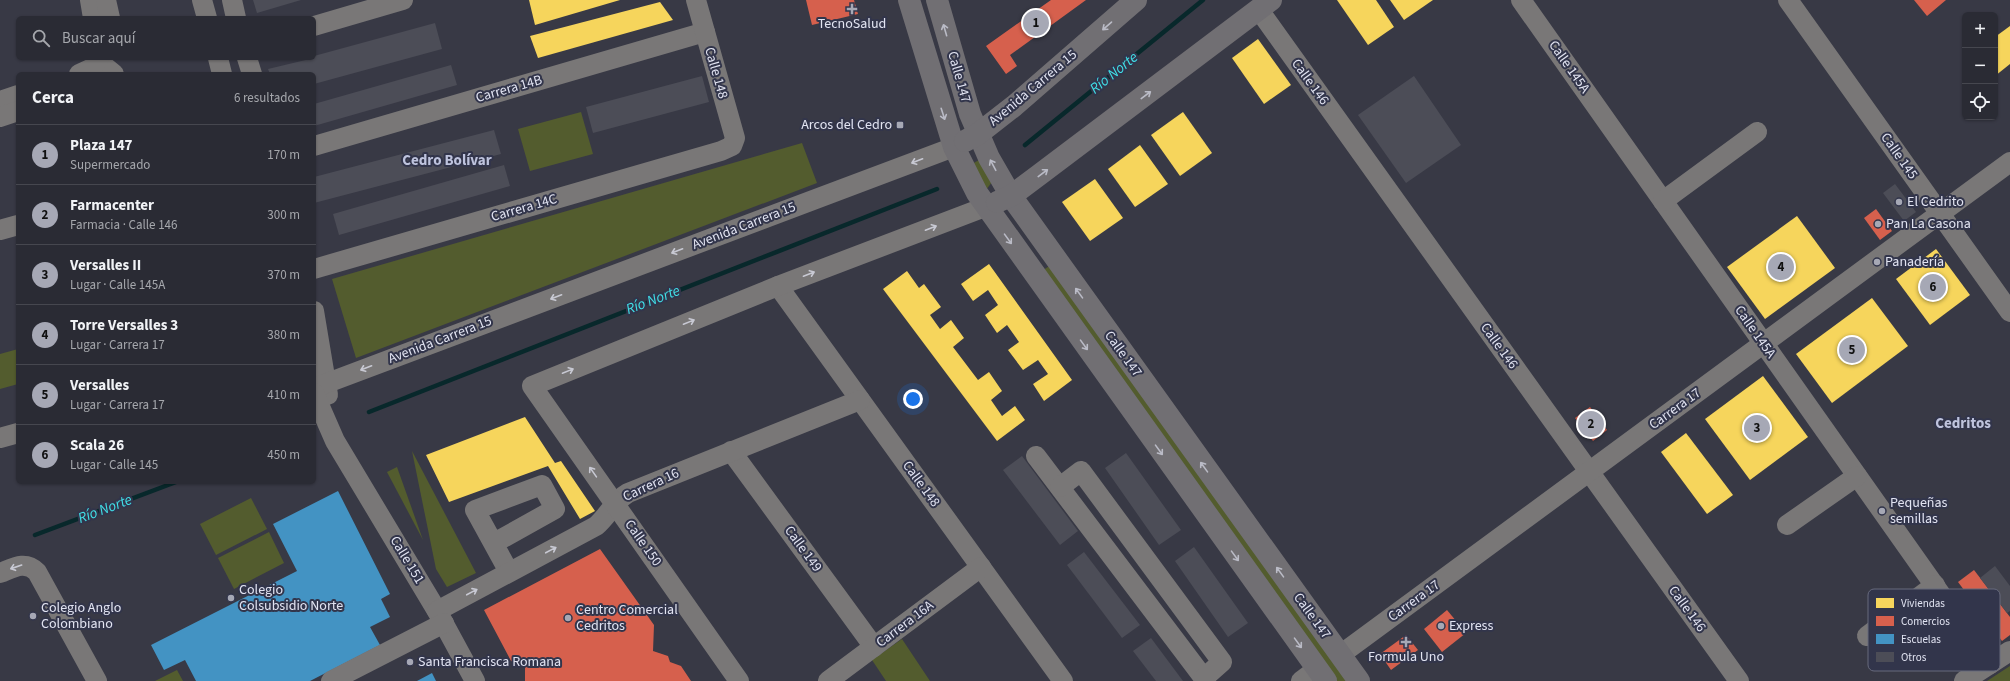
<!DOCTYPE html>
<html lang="es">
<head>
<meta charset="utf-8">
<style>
	:root { --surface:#2a2b34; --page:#363740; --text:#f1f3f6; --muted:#a5a7ac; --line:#46474f; --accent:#a6a8b5 }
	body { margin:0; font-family:"Source Sans 3",sans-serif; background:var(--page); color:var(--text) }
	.controls { position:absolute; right:12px; top:12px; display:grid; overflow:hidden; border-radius:6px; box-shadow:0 1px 3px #0004 }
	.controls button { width:36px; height:36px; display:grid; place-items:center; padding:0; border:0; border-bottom:1px solid var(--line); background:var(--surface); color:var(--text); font:20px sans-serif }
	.you { position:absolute; left:913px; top:399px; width:14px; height:14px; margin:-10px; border:3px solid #fff; border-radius:50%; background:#1a73e8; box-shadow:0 0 0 6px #1a73e833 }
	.badge { display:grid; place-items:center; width:26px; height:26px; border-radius:50%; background:var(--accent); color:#111; font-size:13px; font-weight:700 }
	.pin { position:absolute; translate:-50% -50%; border:2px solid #fff; box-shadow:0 1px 4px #0006 }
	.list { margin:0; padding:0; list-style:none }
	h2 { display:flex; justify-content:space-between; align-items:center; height:52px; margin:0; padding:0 16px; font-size:17px }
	h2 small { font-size:13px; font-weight:400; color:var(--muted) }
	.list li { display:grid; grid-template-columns:26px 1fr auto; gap:12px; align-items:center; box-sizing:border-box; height:60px; padding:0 16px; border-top:1px solid var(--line) }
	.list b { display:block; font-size:15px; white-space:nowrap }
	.list p { margin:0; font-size:13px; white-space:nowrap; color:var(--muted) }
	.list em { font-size:13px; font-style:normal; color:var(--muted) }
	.icon { flex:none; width:22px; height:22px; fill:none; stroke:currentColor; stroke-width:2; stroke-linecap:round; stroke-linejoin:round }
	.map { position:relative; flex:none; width:2010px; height:681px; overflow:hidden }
	.search { position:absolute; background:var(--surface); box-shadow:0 1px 3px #0004; left:16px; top:16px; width:300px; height:44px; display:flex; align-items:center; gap:10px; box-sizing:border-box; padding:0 14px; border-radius:6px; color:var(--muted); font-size:15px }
	.panel { position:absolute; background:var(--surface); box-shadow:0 1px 3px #0004; left:16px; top:72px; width:300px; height:412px; border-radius:6px }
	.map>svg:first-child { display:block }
	.green { fill:#535c2e }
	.homes { fill:#f6d55c }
	.shops { fill:#d6604d }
	.schools { fill:#4393c3 }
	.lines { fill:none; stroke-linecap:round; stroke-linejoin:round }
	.stream { stroke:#08282b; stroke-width:4.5 }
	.building { fill:#4c4d57 }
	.minor { stroke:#797777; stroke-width:20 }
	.major { stroke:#716f73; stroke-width:22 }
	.oneway { stroke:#babbc6 }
	.oneway2 { stroke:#c8c9d3 }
	.poi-dot { fill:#a6a8b5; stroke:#32354b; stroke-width:1.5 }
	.labels { text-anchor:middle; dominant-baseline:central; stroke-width:4; stroke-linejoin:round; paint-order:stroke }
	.poi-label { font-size:14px; fill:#e2e4f2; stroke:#32354b; text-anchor:start }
	.street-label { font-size:14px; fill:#e2e4f2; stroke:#32354b }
	.water-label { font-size:15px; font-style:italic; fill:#41dfe7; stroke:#32354b }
	.neighbourhood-label { font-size:15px; font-weight:bold; fill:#bec3dd; stroke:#32354b }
	.key { fill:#32354b; stroke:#676a7d; stroke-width:1 }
	.key-label { font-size:11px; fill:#e2e4f2 }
</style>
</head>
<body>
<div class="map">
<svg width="2010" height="681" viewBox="0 0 2010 681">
	<rect width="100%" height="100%" fill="#383945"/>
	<g class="green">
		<polygon points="581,112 593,154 530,171 518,129"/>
		<polygon points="802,143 817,183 356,358 332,279"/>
		<polygon points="984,157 992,182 986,190 972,164"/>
		<polygon points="1051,265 1353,681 1335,681 1040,272"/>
		<polygon points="18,349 18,384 0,389 0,354"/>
		<polygon points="412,451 476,573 447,587 436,569"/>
		<polygon points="397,467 423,540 387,472"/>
		<polygon points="251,498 267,529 216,555 200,524"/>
		<polygon points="269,532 284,563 234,589 218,558"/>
		<polygon points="902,639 930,681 886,681 872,660"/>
		<polygon points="2010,666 2010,681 1987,681"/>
		<polygon points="177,670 183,681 155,681"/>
	</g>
	<g class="homes">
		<polygon points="529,0 620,0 535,25"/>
		<polygon points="1337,0 1376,0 1394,27 1368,45"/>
		<polygon points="1390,0 1433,0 1404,20"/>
		<polygon points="660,2 673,20 538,58 530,36"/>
		<polygon points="2010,26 2010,64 1995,76 1995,37"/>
		<polygon points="1258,39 1291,85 1264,104 1232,58"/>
		<polygon points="1183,112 1212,153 1180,176 1151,135"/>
		<polygon points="1140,145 1168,184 1135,207 1108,169"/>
		<polygon points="1095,179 1123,218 1090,241 1062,202"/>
		<polygon points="1797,216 1835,268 1765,319 1727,267"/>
		<polygon points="1936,249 1970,295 1930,325 1896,279"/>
		<polygon points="989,264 1072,380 1044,401 1033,384 1048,374 1038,360 1023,370 1008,350 1019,342 1007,325 997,333 985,315 998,305 988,290 973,301 961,284"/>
		<polygon points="907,271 919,288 924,284 941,307 930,315 940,329 951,320 964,338 953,347 978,380 989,372 1002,391 991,400 1002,416 1015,406 1025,420 997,441 883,289"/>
		<polygon points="1872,298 1908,346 1832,403 1796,354"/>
		<polygon points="1763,376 1808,437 1750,480 1705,419"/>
		<polygon points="525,417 555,463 561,461 595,511 580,519 548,466 449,502 426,455"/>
		<polygon points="1686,433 1733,495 1707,514 1661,452"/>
	</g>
	<g class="shops">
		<polygon points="806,0 854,0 858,14 812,25"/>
		<polygon points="1051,0 1086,0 1010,55 1017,66 1006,74 986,46"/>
		<polygon points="1914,0 1946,0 1927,16"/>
		<polygon points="1876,209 1892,231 1880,240 1864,218"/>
		<polygon points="1590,407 1607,430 1593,441 1575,418"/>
		<polygon points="600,549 654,625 653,651 668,656 670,662 681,666 691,681 525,681 525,664 518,664 511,661 484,610"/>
		<polygon points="1974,570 2010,617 2010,635 2002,641 1958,582"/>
		<polygon points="1447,610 1466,633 1442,652 1424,629"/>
		<polygon points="1406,635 1418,650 1391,670 1380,654"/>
	</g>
	<g class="schools">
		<polygon points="338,491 390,594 381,599 390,617 370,627 380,645 310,681 196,681 185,660 164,670 151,645 297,571 273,524"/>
		<polygon points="432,673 436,681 417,681"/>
	</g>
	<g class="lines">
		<g class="stream">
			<polyline points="1025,145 1203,0"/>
			<polyline points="369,412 937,189"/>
			<polyline points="35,535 176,482"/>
		</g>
	</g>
	<g class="building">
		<polygon points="253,0 301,0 257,13"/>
		<polygon points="435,23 442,49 314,84 314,74 270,74 268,69 314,58 314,56"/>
		<polygon points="451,65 457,85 314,126 314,104"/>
		<polygon points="702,76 709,102 593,133 586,107"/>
		<polygon points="1414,76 1461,145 1406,183 1358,115"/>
		<polygon points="494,130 501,154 314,203 314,177"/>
		<polygon points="504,165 510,186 339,235 333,214"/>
		<polygon points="1895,184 1916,212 1904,221 1883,193"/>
		<polygon points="1126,453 1181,530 1159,545 1105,468"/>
		<polygon points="1022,456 1078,531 1060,545 1003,470"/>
		<polygon points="1194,547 1248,623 1228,637 1175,561"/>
		<polygon points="1084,552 1140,625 1122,638 1067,565"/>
		<polygon points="1995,566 2010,586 2010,611 2007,613 1980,578"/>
		<polygon points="1151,638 1183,681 1156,681 1133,651"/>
	</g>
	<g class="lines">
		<g class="minor">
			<polyline points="90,0 93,18"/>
			<polyline points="106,0 110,18"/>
			<polyline points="202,0 207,18"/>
			<polyline points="232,0 236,18"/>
			<polyline points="1521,0 1990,664"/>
			<polyline points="1788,0 2010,312"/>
			<polyline points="1259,10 1739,681"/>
			<polyline points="314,26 403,0"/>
			<polyline points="218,58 222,74"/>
			<polyline points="247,58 252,74"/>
			<polyline points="98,61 114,74"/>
			<polyline points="79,74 92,68 99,58"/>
			<polyline points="0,101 18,95"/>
			<polyline points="0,117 18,111"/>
			<polyline points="314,146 705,32"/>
			<polyline points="1663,201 1757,132"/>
			<polyline points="0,230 18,225"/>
			<polyline points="314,269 721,151 732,146 735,138 696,0"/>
			<polyline points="778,286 1063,681"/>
			<polyline points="314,311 328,395"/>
			<polyline points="314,388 954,147"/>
			<polyline points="314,393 335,441 437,611 475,681"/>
			<polyline points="0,438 18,433"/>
			<polyline points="731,451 874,647"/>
			<polyline points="1036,456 1206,681"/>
			<polyline points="1060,487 1081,471 1222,662 1204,678"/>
			<polyline points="1787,525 1857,476"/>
			<polyline points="494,543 555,509 542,485 475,510 509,572"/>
			<path d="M0,573C13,568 25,560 37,572L97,681"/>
			<path d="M437,611L596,526C608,516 614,501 628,493L860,400"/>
			<polyline points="1867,636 1935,585"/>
			<polyline points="1340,655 2010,162"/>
			<polyline points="331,681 444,623"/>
			<polyline points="739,681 532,386 778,286 985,207"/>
			<polyline points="828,681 981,567"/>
			<polyline points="1301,681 1317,669"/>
			<polyline points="1964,681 2010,651"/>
		</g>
		<g class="major">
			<polyline points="909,0 954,147 977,193 1326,681"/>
			<polyline points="937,0 970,114 989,158 1011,196 1359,681"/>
			<polyline points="965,141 978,134 1014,106 1136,0"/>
			<polyline points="997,202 1011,196 1039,175 1271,0"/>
		</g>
	</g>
	<defs><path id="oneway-shaft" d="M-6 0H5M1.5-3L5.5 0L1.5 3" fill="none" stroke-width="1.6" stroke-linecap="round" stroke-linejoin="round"/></defs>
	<g class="oneway">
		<use href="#oneway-shaft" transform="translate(1107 26) rotate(139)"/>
		<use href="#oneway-shaft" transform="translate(945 30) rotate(-106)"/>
		<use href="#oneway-shaft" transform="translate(1146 95) rotate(-37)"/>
		<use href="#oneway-shaft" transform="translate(943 114) rotate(72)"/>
		<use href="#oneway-shaft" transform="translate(993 165) rotate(-118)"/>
		<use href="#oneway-shaft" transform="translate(1043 173) rotate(-37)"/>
		<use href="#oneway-shaft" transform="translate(1008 239) rotate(54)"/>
		<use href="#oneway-shaft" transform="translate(1079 293) rotate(-126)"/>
		<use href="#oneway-shaft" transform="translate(1084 345) rotate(54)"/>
		<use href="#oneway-shaft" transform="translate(1159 450) rotate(54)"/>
		<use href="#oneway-shaft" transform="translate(1204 467) rotate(-126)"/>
		<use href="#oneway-shaft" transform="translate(1235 556) rotate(54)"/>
		<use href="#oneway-shaft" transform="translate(1280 572) rotate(-126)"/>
		<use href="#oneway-shaft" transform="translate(1298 643) rotate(54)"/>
	</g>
	<g class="oneway2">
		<use href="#oneway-shaft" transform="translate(917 161) rotate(159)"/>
		<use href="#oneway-shaft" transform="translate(931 228) rotate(-21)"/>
		<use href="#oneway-shaft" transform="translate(677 251) rotate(159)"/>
		<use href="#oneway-shaft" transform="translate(809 274) rotate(-21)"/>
		<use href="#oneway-shaft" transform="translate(556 297) rotate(159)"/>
		<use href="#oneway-shaft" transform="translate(689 322) rotate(-22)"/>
		<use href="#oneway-shaft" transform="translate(366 368) rotate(159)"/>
		<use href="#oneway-shaft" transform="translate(568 371) rotate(-22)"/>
		<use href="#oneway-shaft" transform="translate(593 472) rotate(-125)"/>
		<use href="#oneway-shaft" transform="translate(551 550) rotate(-28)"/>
		<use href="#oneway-shaft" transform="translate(16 567) rotate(161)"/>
		<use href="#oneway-shaft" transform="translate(472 592) rotate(-28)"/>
	</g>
	<g class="poi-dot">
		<path d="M850 3h4v4h4v4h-4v4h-4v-4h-4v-4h4z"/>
		<rect x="896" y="121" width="8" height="8" rx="2"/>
		<circle cx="1899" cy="202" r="4"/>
		<circle cx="1878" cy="224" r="4"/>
		<circle cx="1877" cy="262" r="4"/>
		<circle cx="1882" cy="511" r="4"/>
		<circle cx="231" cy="598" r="4"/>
		<circle cx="33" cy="616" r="4"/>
		<circle cx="568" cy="618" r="4"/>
		<circle cx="1441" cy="626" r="4"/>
		<path d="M1404 636h4v4h4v4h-4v4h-4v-4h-4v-4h4z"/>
		<circle cx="410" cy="662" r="4"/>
	</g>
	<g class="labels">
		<g class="poi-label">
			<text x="852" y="24" text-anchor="middle">TecnoSalud</text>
			<text x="892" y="125" text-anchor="end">Arcos del Cedro</text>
			<text x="1907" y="202">El Cedrito</text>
			<text x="1886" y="224">Pan La Casona</text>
			<text x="1885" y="262">Panadería</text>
			<text x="1890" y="503">Pequeñas<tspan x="1890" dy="16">semillas</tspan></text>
			<text x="239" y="590">Colegio<tspan x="239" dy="16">Colsubsidio Norte</tspan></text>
			<text x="41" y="608">Colegio Anglo<tspan x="41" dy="16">Colombiano</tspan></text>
			<text x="576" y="610">Centro Comercial<tspan x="576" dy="16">Cedritos</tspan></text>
			<text x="1449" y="626">Express</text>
			<text x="1406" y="657" text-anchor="middle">Formula Uno</text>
			<text x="418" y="662">Santa Francisca Romana</text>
		</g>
		<g class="street-label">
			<text transform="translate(1569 67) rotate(55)">Calle 145A</text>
			<text transform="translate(716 73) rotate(74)">Calle 148</text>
			<text transform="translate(959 77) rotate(74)">Calle 147</text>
			<text transform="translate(1310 82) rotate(54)">Calle 146</text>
			<text transform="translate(1033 88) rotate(-40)">Avenida Carrera 15</text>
			<text transform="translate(509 89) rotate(-16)">Carrera 14B</text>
			<text transform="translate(1899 156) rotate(55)">Calle 145</text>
			<text transform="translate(524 208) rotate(-16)">Carrera 14C</text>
			<text transform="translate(744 226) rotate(-21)">Avenida Carrera 15</text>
			<text transform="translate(1755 332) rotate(55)">Calle 145A</text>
			<text transform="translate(440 340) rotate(-21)">Avenida Carrera 15</text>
			<text transform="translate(1499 346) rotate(54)">Calle 146</text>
			<text transform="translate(1123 354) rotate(54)">Calle 147</text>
			<text transform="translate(1675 409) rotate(-36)">Carrera 17</text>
			<text transform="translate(921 484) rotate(54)">Calle 148</text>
			<text transform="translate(651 485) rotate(-25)">Carrera 16</text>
			<text transform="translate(643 543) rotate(55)">Calle 150</text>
			<text transform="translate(803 549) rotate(54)">Calle 149</text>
			<text transform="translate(407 560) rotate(59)">Calle 151</text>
			<text transform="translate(1414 601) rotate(-36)">Carrera 17</text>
			<text transform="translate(1687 609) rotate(54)">Calle 146</text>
			<text transform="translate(1312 616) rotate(54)">Calle 147</text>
			<text transform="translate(905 624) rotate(-37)">Carrera 16A</text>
		</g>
		<g class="water-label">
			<text transform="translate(1114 73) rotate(-39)">Río Norte</text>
			<text transform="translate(653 300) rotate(-21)">Río Norte</text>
			<text transform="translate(105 509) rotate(-21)">Río Norte</text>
		</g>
		<g class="neighbourhood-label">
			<text x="447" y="160">Cedro Bolívar</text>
			<text x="1963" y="423">Cedritos</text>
		</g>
	</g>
	<rect x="1868" y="589" width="132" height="82" rx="6" class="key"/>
	<rect x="1876" y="598" width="18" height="10" fill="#f6d55c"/>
	<rect x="1876" y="616" width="18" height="10" fill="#d6604d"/>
	<rect x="1876" y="634" width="18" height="10" fill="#4393c3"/>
	<rect x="1876" y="652" width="18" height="10" fill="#4c4d57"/>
	<g class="key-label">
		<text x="1901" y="607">Viviendas</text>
		<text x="1901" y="625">Comercios</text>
		<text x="1901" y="643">Escuelas</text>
		<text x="1901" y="661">Otros</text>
	</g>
</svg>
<div class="controls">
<button>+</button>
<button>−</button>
<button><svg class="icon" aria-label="locate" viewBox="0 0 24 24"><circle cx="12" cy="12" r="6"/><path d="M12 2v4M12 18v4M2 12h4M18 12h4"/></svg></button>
</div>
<div class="you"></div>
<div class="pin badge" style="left:1036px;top:23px">1</div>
<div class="pin badge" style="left:1591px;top:424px">2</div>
<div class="pin badge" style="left:1757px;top:428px">3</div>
<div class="pin badge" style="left:1781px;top:267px">4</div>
<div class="pin badge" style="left:1852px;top:350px">5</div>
<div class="pin badge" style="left:1933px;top:287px">6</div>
<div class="search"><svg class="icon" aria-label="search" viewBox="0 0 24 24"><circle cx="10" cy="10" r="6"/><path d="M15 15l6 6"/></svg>Buscar aquí</div>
<section class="panel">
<h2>Cerca<small>6 resultados</small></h2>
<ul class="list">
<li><span class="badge">1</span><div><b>Plaza 147</b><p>Supermercado</p></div><em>170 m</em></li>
<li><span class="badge">2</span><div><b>Farmacenter</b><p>Farmacia · Calle 146</p></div><em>300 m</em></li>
<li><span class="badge">3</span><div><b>Versalles II</b><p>Lugar · Calle 145A</p></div><em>370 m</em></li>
<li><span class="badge">4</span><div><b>Torre Versalles 3</b><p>Lugar · Carrera 17</p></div><em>380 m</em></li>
<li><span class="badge">5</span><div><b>Versalles</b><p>Lugar · Carrera 17</p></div><em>410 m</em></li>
<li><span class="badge">6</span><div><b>Scala 26</b><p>Lugar · Calle 145</p></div><em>450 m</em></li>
</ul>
</section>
</div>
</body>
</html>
